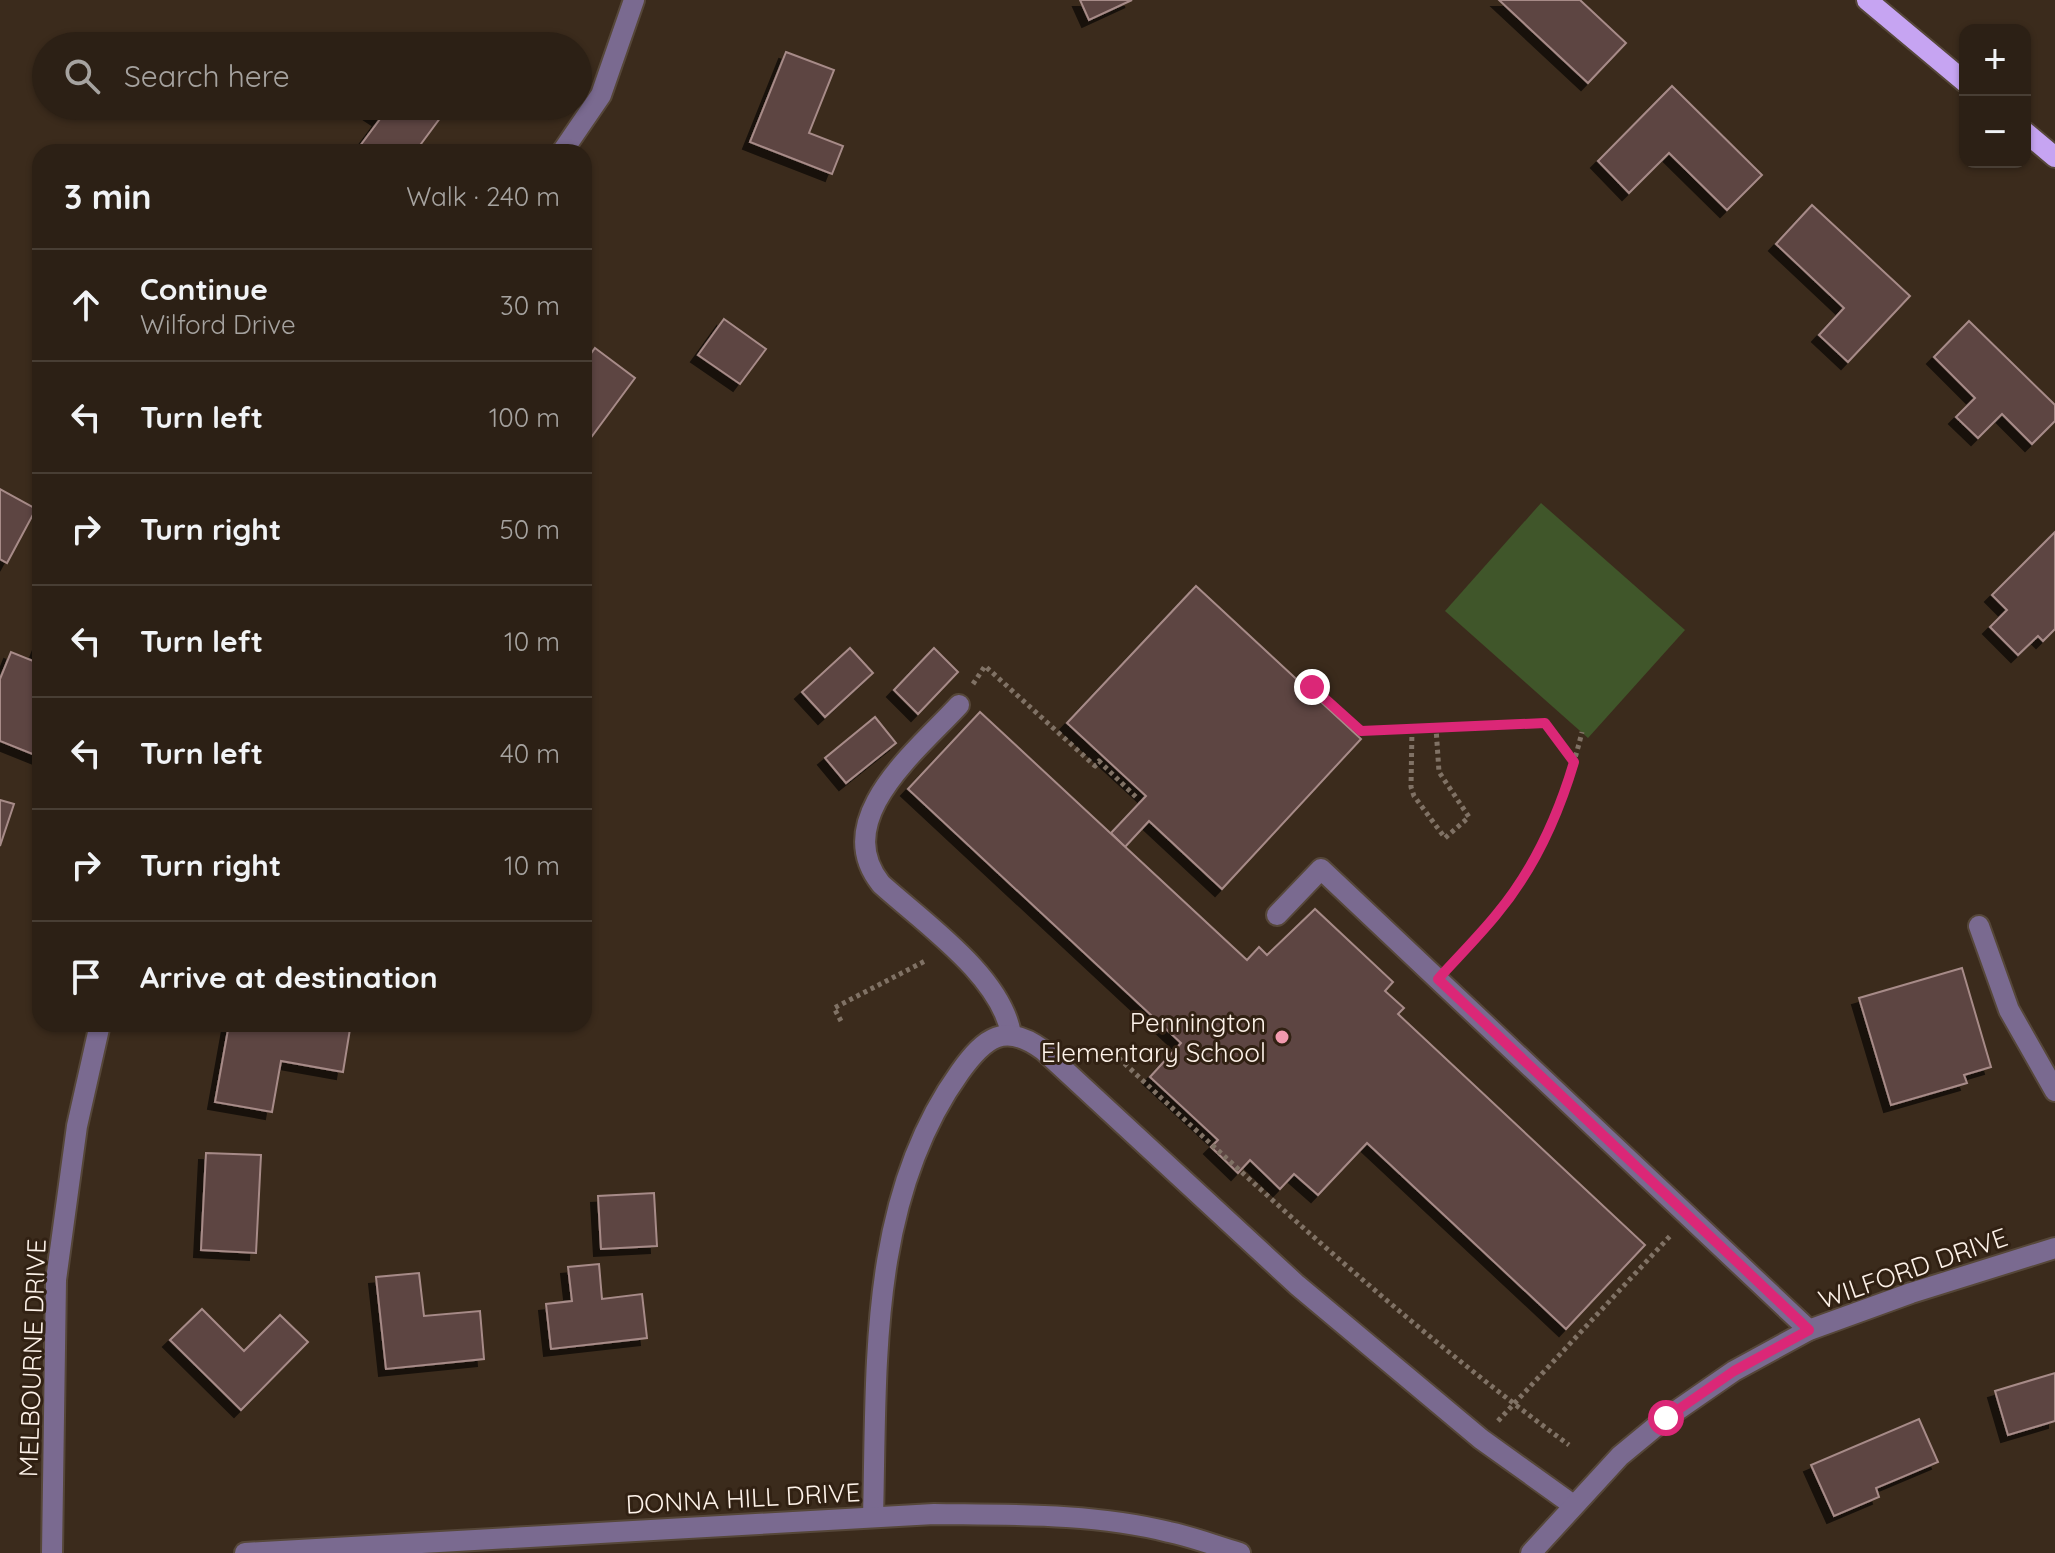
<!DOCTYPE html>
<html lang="en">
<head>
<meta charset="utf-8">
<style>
	:root { --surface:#2c2015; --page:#34281e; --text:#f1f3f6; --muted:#a6a3a0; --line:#483e34 }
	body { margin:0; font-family:Quicksand,sans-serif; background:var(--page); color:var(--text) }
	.controls { position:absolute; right:24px; top:24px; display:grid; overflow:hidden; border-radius:16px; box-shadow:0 2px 6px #0004 }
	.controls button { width:72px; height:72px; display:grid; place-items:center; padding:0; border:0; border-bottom:2px solid var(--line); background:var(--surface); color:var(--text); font:40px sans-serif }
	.stop { position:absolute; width:24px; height:24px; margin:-18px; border:6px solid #db2777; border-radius:50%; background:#fff }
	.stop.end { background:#db2777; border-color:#fff; box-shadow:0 2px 8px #0008 }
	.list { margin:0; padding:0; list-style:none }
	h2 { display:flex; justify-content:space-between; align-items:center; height:104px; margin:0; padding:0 32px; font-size:34px }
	h2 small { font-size:26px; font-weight:400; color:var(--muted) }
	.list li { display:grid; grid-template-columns:52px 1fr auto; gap:24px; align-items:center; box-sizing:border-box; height:112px; padding:0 32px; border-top:2px solid var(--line) }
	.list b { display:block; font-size:30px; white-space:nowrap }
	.list p { margin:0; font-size:26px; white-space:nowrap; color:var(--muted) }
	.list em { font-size:26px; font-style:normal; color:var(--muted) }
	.icon { flex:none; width:44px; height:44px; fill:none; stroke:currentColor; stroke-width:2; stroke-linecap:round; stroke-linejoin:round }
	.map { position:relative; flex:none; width:2055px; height:1553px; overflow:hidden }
	.search { position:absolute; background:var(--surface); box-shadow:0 2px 6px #0004; left:32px; top:32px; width:560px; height:88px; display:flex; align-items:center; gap:20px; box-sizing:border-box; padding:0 28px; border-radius:44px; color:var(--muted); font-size:30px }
	.panel { position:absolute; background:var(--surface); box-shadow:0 2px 6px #0004; left:32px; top:144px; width:560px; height:888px; border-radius:24px }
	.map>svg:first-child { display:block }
	.green { fill:#40562a }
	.building { fill:#5d4442; stroke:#a78b88; stroke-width:2; filter:url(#shadow) }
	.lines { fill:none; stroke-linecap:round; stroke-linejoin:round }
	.minor-casing { stroke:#564739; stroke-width:24 }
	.major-casing { stroke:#564739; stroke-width:24 }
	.path { stroke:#807265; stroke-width:5; stroke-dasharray:4 4; stroke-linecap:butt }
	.minor { stroke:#7a6a90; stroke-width:20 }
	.major { stroke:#c6a4f2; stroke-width:20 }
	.route { stroke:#db2777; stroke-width:10 }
	.poi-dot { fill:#f29aae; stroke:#312113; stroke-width:3 }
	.labels { text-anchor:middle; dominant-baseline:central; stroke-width:6; stroke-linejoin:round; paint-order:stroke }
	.poi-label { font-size:26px; fill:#fdf2e9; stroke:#312113; text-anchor:end }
	.street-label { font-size:26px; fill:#fdf2e9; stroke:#312113 }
</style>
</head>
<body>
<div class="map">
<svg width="2055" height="1553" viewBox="0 0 2055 1553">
	<defs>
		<filter id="shadow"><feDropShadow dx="-7" dy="7" stdDeviation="0" flood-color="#0009"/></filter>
	</defs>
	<rect width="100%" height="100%" fill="#3b2b1c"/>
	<polygon class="green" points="1541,503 1685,630 1588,738 1445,611"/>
	<g class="building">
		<polygon points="1080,0 1132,0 1089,20"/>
		<polygon points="1499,0 1580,0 1626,43 1588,83"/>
		<polygon points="786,52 834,70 809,133 843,146 832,174 750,142"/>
		<polygon points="1672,86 1762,175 1727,210 1669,153 1629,193 1598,161"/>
		<polygon points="376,106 449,106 415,152 360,152 357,150 380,119 371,113"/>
		<polygon points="1812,205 1910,296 1848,362 1819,335 1844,308 1776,244"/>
		<polygon points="724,319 766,349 740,384 698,355"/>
		<polygon points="1969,321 2055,405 2055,421 2032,444 2002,414 1978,438 1956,417 1975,398 1934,357"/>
		<polygon points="595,348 635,378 584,447 584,363"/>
		<polygon points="0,489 36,509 7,563 0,559"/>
		<polygon points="2055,532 2055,629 2043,641 2038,636 2018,655 1990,627 2007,610 1992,595"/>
		<polygon points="1196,586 1361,739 1222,889 1149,821 1125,847 1111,833 1146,796 1067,723"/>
		<polygon points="40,643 40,757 0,741 0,679 11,652 33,661"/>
		<polygon points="850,648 873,673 825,717 802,692"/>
		<polygon points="934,648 958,672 918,714 894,690"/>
		<polygon points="980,712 1247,960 1259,947 1267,955 1315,909 1393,982 1385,991 1404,1008 1398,1014 1645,1245 1566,1329 1367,1143 1318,1195 1294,1174 1280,1189 1250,1160 1238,1173 1211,1147 1218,1140 1150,1077 1181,1043 908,789"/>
		<polygon points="875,717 896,743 846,783 825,758"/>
		<polygon points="0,800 14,804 0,846"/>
		<polygon points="1962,968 1991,1067 1964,1075 1967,1083 1891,1105 1859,998"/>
		<polygon points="229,1024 320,1024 350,1029 343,1072 281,1061 272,1112 215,1102"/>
		<polygon points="206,1153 261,1155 256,1253 201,1250"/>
		<polygon points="654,1193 657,1246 601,1249 598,1196"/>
		<polygon points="599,1264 602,1299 642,1294 647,1338 551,1349 546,1304 572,1301 568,1267"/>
		<polygon points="419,1273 424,1316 480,1311 484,1359 386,1369 376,1277"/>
		<polygon points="202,1309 244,1351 280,1315 308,1342 241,1410 170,1340"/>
		<polygon points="2055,1373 2055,1421 2008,1435 1995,1391"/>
		<polygon points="1919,1419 1938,1462 1876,1488 1879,1497 1834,1516 1811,1465"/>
	</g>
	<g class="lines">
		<g class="minor-casing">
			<g id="minor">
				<polyline points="562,152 601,95 634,0"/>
				<path d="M959,705C918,750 829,819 881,884C924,923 1001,976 1011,1034"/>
				<polyline points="1277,915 1321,869 1809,1330"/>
				<polyline points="1979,926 2009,1010 2055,1091"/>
				<path d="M873,1517C877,1366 868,1200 960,1072C985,1037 1005,1022 1043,1050L1297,1285L1481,1439L1573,1505"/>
				<polyline points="52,1553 56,1280 77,1126 100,1024"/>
				<path d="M245,1553L934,1514C1011,1515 1093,1513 1169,1532C1193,1537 1216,1546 1240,1553"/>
				<polyline points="1531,1553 1620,1456 1666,1418 1734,1371 1809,1330 1911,1293 2055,1248"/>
			</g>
		</g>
		<g class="major-casing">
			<g id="major">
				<polyline points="1867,0 1965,82"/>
				<polyline points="2025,132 2055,157"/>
			</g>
		</g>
		<g class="path">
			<polyline points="973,684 985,666 1095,766 1099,761 1136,797"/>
			<polyline points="1312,687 1361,731 1545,723 1574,762"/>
			<polyline points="1412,729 1411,787 1414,796 1445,838 1469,817 1439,772 1436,728"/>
			<path d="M1455,961C1469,945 1483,931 1496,915C1539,862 1566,797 1582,732"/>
			<polyline points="841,1021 834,1008 927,960"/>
			<path d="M1107,1047C1255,1186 1404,1324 1569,1445"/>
			<polyline points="1498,1421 1671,1235"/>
		</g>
		<use href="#minor" class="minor"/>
		<use href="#major" class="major"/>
	</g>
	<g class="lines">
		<path class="route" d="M1312,687L1361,731L1545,723L1574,762C1558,816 1532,872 1496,915C1478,937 1457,958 1438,979L1809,1330L1734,1371L1666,1418"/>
	</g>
	<circle class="poi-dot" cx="1282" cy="1037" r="8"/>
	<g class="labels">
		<g class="poi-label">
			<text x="1266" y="1022">Pennington<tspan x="1266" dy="30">Elementary School</tspan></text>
		</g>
		<g class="street-label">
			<text transform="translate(1913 1268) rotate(-19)">WILFORD DRIVE</text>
			<text transform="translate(32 1358) rotate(-88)">MELBOURNE DRIVE</text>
			<text transform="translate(743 1498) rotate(-3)">DONNA HILL DRIVE</text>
		</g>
	</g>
</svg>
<div class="controls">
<button>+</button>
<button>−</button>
</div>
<div class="stop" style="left:1666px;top:1418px"></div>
<div class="stop end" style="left:1312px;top:687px"></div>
<div class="search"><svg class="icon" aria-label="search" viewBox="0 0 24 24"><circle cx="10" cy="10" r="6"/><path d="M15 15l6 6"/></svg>Search here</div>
<section class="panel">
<h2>3 min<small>Walk · 240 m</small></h2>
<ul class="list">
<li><svg class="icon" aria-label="ahead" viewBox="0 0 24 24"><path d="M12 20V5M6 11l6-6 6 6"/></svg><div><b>Continue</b><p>Wilford Drive</p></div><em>30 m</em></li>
<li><svg class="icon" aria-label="left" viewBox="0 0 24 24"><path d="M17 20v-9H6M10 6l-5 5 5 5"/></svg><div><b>Turn left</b></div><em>100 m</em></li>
<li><svg class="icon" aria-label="right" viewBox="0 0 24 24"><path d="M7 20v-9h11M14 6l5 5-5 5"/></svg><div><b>Turn right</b></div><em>50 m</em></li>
<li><svg class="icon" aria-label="left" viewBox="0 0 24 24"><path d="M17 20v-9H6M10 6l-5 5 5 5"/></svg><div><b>Turn left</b></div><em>10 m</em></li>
<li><svg class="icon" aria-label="left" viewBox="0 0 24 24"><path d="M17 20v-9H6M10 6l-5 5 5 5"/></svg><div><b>Turn left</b></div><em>40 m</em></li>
<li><svg class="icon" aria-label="right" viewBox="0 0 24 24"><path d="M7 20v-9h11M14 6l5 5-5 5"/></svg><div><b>Turn right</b></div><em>10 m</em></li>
<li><svg class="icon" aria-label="arrive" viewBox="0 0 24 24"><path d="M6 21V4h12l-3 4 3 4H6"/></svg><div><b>Arrive at destination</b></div></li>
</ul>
</section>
</div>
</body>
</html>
